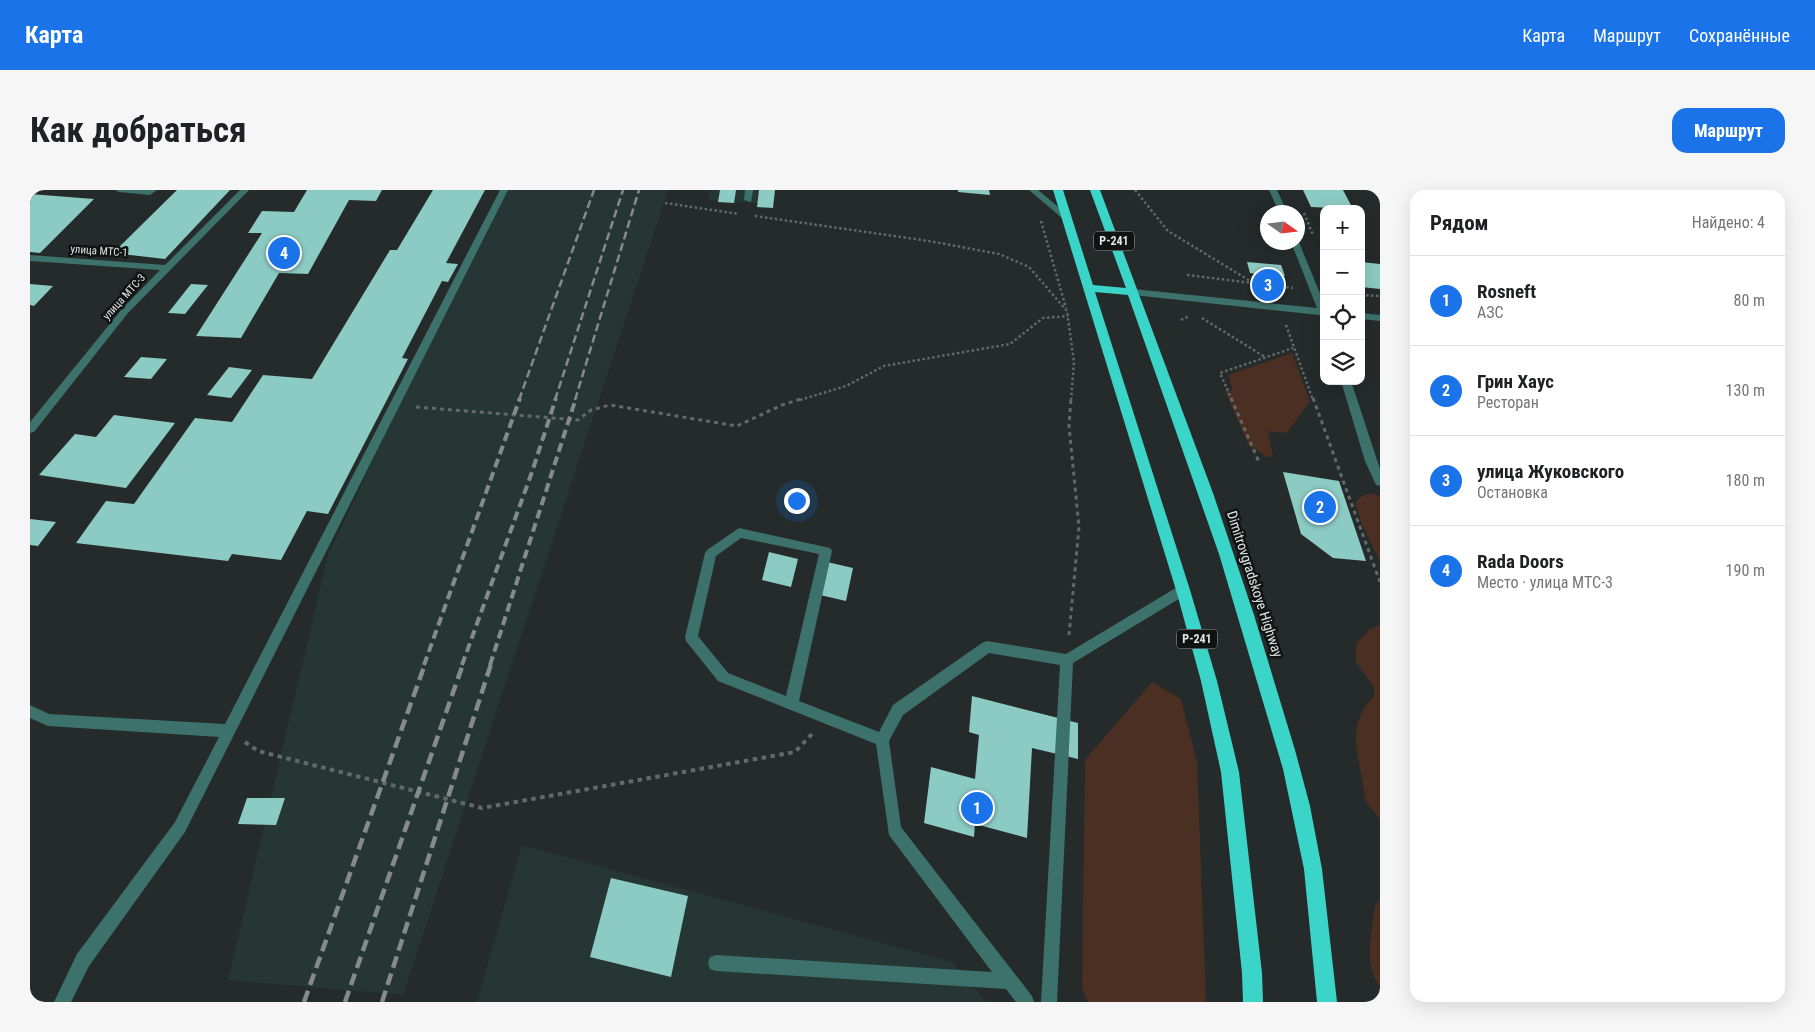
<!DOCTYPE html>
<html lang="ru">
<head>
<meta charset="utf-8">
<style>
	:root { --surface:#fff; --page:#f6f6f6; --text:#202124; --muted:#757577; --line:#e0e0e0; --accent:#1a73e8 }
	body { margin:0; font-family:"Roboto Condensed",sans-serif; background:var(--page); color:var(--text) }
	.controls { position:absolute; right:15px; top:15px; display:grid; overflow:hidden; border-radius:10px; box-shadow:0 5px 20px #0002 }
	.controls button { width:45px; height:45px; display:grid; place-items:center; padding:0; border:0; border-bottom:1px solid var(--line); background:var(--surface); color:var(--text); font:25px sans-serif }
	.compass { position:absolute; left:1230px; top:15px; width:45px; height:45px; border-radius:50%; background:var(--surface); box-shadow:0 5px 20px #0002; rotate:104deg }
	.you { position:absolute; left:766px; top:310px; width:18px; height:18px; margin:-12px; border:4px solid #fff; border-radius:50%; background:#1a73e8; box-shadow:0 0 0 8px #1a73e833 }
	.badge { display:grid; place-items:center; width:32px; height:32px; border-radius:50%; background:var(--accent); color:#fff; font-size:16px; font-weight:700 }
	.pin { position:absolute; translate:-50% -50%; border:2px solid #fff; box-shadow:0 1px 5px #0006 }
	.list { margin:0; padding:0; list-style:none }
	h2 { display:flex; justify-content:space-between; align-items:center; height:65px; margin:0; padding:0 20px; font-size:21px }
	h2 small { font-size:16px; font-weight:400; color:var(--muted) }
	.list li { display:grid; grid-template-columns:32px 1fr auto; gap:15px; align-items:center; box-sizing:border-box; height:90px; padding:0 20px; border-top:1px solid var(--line) }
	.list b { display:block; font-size:19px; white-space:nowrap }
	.list p { margin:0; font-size:16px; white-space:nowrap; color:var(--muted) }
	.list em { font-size:16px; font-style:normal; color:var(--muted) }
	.icon { flex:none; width:28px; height:28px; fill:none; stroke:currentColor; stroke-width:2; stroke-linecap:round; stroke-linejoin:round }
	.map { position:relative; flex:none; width:1350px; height:812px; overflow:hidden; border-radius:15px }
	header { display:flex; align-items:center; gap:30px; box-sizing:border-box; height:70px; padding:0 25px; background:var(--accent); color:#fff }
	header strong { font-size:24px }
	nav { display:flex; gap:28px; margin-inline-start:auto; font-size:18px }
	.intro { display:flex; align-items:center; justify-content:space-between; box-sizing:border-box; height:120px; padding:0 30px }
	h1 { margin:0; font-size:35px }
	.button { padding:12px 22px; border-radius:15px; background:var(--accent); color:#fff; font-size:18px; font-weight:700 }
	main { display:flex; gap:30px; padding:0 30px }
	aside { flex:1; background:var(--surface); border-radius:15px; box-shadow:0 5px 20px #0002 }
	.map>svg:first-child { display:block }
	.built { fill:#263634 }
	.green { fill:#4a2f22 }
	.building { fill:#8ccac4 }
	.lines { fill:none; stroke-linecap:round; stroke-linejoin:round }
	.path-far2 { stroke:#636969; stroke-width:2.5; stroke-dasharray:2.5 2.5; stroke-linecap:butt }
	.path-far1 { stroke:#636969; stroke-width:3; stroke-dasharray:4 4; stroke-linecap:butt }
	.path { stroke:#636969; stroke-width:4; stroke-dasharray:4.5 4.5; stroke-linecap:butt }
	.minor { fill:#3d716c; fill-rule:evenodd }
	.highway { fill:#3bd4c8; fill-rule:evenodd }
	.rail-far2 { stroke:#858b8a; stroke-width:2.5; stroke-dasharray:8 4; stroke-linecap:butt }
	.rail-far1 { stroke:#858b8a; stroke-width:4; stroke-dasharray:9 5; stroke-linecap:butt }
	.rail { stroke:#858b8a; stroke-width:4.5; stroke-dasharray:12 6; stroke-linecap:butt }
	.labels { text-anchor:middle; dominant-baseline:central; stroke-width:5; stroke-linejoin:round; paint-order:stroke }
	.far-street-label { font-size:11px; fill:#dfe4e4; stroke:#101312 }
	.shield { fill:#101312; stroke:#a1a5a5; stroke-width:1 }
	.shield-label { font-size:12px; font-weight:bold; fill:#dfe4e4 }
	.street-label { font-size:14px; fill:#dfe4e4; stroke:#101312 }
</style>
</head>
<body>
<header>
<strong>Карта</strong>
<nav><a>Карта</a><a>Маршрут</a><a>Сохранённые</a></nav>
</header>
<div class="intro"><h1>Как добраться</h1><a class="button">Маршрут</a></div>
<main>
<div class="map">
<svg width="1350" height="812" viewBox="0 0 1350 812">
	<rect width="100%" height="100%" fill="#242b2a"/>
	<g class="built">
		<polygon points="471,0 638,0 373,805 198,790 298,365"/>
		<polygon points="680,0 743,0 741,14 678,10"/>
		<polygon points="492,655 922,772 957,812 447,812"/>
	</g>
	<g class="green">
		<polygon points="1262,163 1280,211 1257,243 1238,241 1243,267 1237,267 1219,256 1195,201 1203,201 1198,185"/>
		<polygon points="1342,303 1350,306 1350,371 1332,335 1325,313 1332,306"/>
		<path d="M1350,435V630C1346,624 1340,617 1336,611C1333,603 1333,592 1331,584C1325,552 1320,531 1344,506V498L1326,472V454L1339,440Z"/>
		<polygon points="1122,492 1151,509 1167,572 1176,812 1058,812 1052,799 1055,570"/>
		<path d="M1350,709V797C1333,774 1342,743 1345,716Z"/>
	</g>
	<g class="building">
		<polygon points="147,0 200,0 135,69 83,63"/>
		<polygon points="277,0 352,0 346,11 319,10 278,84 249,83 211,148 166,146 232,43 218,43 232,21 264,22"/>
		<polygon points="403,0 455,0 416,73 428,74 418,92 412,91 372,168 378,169 298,324 277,321 251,370 202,364 198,371 46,353 76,311 104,314 165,228 202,232 233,185 282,189 360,60 367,60"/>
		<polygon points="690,0 706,0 704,13 688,12"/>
		<polygon points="729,0 745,0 743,18 727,17"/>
		<polygon points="928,0 959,0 960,5 928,2"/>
		<polygon points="1273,0 1313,0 1323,19 1281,17"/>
		<polygon points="0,4 64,9 10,63 0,62"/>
		<polygon points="1217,72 1251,75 1255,86 1251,86 1252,88 1220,83"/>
		<polygon points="1331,72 1350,74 1350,99 1331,97"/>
		<polygon points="0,94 23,96 4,116 0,115"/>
		<polygon points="161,94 178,95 155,124 138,123"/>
		<polygon points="111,167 137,169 121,189 94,187"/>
		<polygon points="199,177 222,180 201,208 177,205"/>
		<polygon points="84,225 145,233 96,298 9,285 45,244 66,247"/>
		<polygon points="1253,282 1309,291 1336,371 1303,368 1271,344"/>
		<polygon points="0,329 26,332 8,356 0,355"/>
		<polygon points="739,362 768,369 761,397 732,390"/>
		<polygon points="797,372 823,378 816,411 790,405"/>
		<polygon points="942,506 1048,533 1048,569 1002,558 997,648 945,634 944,647 894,633 901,577 945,589 949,545 939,542"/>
		<polygon points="217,608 255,608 246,635 208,634"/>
		<polygon points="581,688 658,706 641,787 560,767"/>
	</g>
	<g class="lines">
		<g class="path-far2">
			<polyline points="1105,0 1138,41 1225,94"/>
			<polyline points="635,13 709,24"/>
			<polyline points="1274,23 1283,45"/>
			<polyline points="725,26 899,51 969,64 999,77 1037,121 1044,172 1041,210"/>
			<polyline points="1011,31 1036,118"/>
			<polyline points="1157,85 1263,98"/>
			<polyline points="1331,105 1350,106"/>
			<polyline points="1172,128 1235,167"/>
			<polyline points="1151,130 1159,126"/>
			<polyline points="1256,135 1283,210"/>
			<polyline points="770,210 816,196 854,176 980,154 1013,128 1038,126"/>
			<polyline points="1202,210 1190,183 1263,158"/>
		</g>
		<g class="path-far1">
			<polyline points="1201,208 1229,272"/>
			<polyline points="1283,208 1350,392"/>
			<polyline points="386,217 548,230 561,220 580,215 707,236 752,215 774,208"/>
			<polyline points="1039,445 1049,337 1039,236 1041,208"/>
		</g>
		<polyline class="path" points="215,552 228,561 452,618 765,562 783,543"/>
		<g class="minor">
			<polygon points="85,0 127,0 120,5 89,2"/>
			<polygon points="210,0 219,0 98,123 4,242 0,243 0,232 92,119 130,80 0,71 0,65 135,75"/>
			<polygon points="470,0 478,0 155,642 59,776 41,812 24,812 47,764 145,632 189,547 18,536 0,528 0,515 19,524 195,534"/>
			<polygon points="715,0 723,0 721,12 714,10"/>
			<polygon points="999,0 1008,0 1039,26 1032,28"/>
			<polygon points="1239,0 1247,0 1257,22 1249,22"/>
			<polygon points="1268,50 1294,113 1294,128 1289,125 1103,105 1098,102 1103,99 1287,118 1261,52 1268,52"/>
			<polygon points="1331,123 1350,125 1350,131 1331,129"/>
			<polygon points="1311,191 1321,191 1350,279 1350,296 1346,295 1335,271"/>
			<path d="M709,338L800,358L802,361L769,511L849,542L863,515L952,453L957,451L1036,464L1149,396L1153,395L1157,396L1159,400L1157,404L1043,473L1027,812H1011L1030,475L959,463L873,525L859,551L871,637L1002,806L1004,812H986L976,799L686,781L680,779L678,773L680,767L686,765L962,782L859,645L846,554L688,491L656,451L655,447L675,363L677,360ZM711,348L789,364L756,506L698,483L668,446L686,366Z"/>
		</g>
		<polygon class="highway" points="1023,0 1033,0 1063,95 1096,98 1060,0 1070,0 1183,303 1224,425 1265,560 1280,616 1292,679 1307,812 1287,812 1274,679 1253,579 1189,364 1098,105 1065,102 1160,400 1187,491 1209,582 1232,783 1233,812 1213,812 1212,783 1191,582 1171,491 1146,400"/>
		<g class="rail-far2">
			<polyline points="489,210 564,0"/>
			<polyline points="525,210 593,0"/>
			<polyline points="545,210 609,0"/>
		</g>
		<g class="rail-far1">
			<polyline points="394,475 490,208"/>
			<polyline points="432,475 502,282 526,208"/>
			<polyline points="460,475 546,208"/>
		</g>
		<g class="rail">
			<polyline points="274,812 395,474"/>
			<polyline points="315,812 433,474"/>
			<polyline points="352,812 461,474"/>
		</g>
	</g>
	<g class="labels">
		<g class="far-street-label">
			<text transform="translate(69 61) rotate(4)">улица МТС-1</text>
			<text transform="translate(94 107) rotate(-48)">улица МТС-3</text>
		</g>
		<g class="shield">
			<rect x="1064" y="41.5" width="40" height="19" rx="4"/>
			<rect x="1147" y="439.5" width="40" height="19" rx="4"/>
		</g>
		<g class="shield-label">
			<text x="1084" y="51">Р-241</text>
			<text x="1167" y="449">Р-241</text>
		</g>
		<g class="street-label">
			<text transform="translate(1225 394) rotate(72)">Dimitrovgradskoye Highway</text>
		</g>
	</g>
</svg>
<div class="controls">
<button>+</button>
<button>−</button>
<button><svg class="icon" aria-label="locate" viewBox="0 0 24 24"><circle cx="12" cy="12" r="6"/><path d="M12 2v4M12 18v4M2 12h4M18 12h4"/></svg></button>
<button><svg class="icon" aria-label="layers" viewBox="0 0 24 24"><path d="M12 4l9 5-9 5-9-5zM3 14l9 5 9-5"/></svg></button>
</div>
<svg class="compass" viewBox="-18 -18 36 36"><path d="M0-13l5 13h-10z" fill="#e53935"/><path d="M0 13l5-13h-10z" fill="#757577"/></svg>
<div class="you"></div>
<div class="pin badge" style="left:947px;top:618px">1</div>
<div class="pin badge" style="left:1290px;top:317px">2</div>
<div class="pin badge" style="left:1238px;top:95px">3</div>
<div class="pin badge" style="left:254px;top:63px">4</div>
</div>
<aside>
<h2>Рядом<small>Найдено: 4</small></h2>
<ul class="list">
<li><span class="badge">1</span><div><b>Rosneft</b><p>АЗС</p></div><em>80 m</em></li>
<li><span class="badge">2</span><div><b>Грин Хаус</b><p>Ресторан</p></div><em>130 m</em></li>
<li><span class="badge">3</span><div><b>улица Жуковского</b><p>Остановка</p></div><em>180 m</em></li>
<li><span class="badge">4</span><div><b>Rada Doors</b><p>Место · улица МТС-3</p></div><em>190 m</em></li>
</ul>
</aside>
</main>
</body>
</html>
